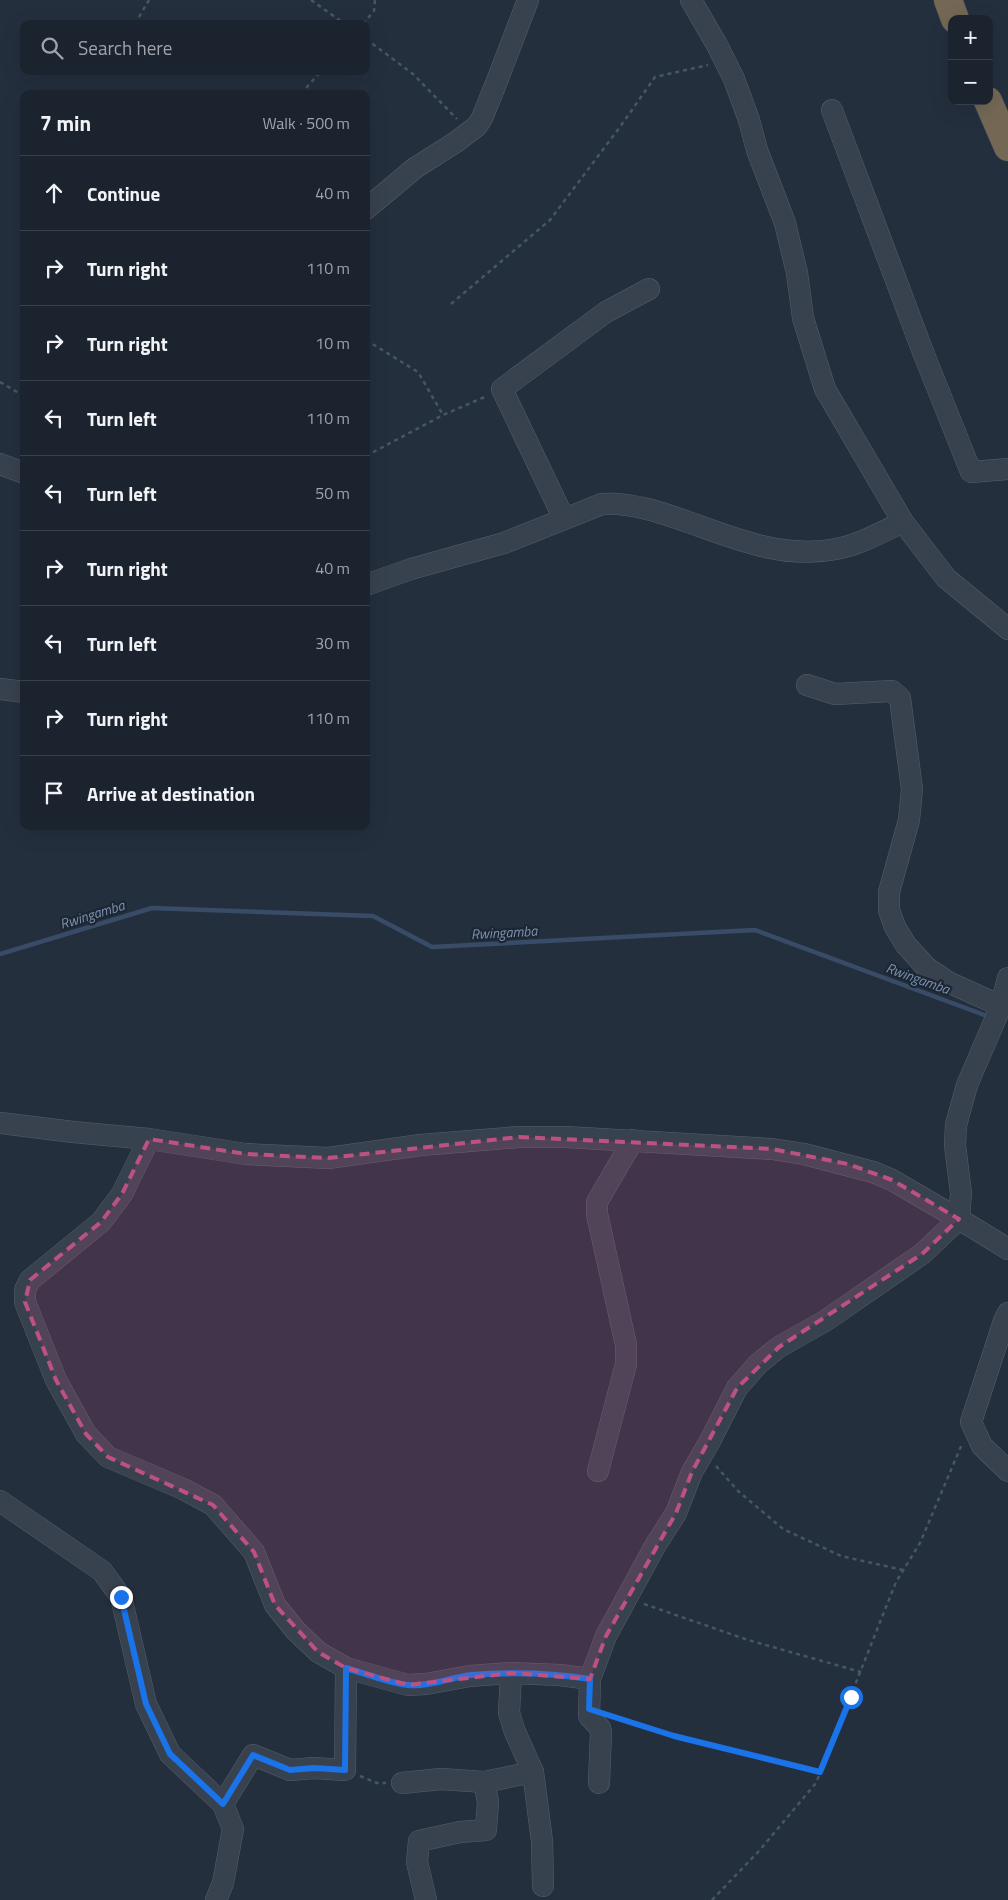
<!DOCTYPE html>
<html lang="en">
<head>
<meta charset="utf-8">
<style>
	:root { --surface:#1b232e; --page:#282f3a; --text:#f1f3f6; --muted:#a0a4aa; --line:#39404a }
	body { margin:0; font-family:"Titillium Web",sans-serif; background:var(--page); color:var(--text) }
	.controls { position:absolute; right:15px; top:15px; display:grid; overflow:hidden; border-radius:10px; box-shadow:0 5px 20px #0002 }
	.controls button { width:45px; height:45px; display:grid; place-items:center; padding:0; border:0; border-bottom:1px solid var(--line); background:var(--surface); color:var(--text); font:25px sans-serif }
	.stop { position:absolute; width:15px; height:15px; margin:-11px; border:4px solid #1a73e8; border-radius:50%; background:#fff }
	.stop.end { background:#1a73e8; border-color:#fff; box-shadow:0 1px 5px #0008 }
	.list { margin:0; padding:0; list-style:none }
	h2 { display:flex; justify-content:space-between; align-items:center; height:65px; margin:0; padding:0 20px; font-size:21px }
	h2 small { font-size:16px; font-weight:400; color:var(--muted) }
	.list li { display:grid; grid-template-columns:32px 1fr auto; gap:15px; align-items:center; box-sizing:border-box; height:75px; padding:0 20px; border-top:1px solid var(--line) }
	.list b { display:block; font-size:19px; white-space:nowrap }
	.list em { font-size:16px; font-style:normal; color:var(--muted) }
	.icon { flex:none; width:28px; height:28px; fill:none; stroke:currentColor; stroke-width:2; stroke-linecap:round; stroke-linejoin:round }
	.map { position:relative; flex:none; width:1008px; height:1900px; overflow:hidden }
	.search { position:absolute; background:var(--surface); box-shadow:0 5px 20px #0002; left:20px; top:20px; width:350px; height:55px; display:flex; align-items:center; gap:12px; box-sizing:border-box; padding:0 18px; border-radius:10px; color:var(--muted); font-size:19px }
	.panel { position:absolute; background:var(--surface); box-shadow:0 5px 20px #0002; left:20px; top:90px; width:350px; height:740px; border-radius:10px }
	.map>svg:first-child { display:block }
	.lines { fill:none; stroke-linecap:round; stroke-linejoin:round }
	.stream { stroke:#394c67; stroke-width:4.5 }
	.minor-casing { stroke:#565f6c; stroke-width:22 }
	.highway-casing { stroke:#434c59; stroke-width:29 }
	.path { stroke:#44595c; stroke-width:2.5; stroke-dasharray:4 4; stroke-linecap:butt }
	.minor { stroke:#38414e; stroke-width:21 }
	.highway { stroke:#746855; stroke-width:28 }
	.route { stroke:#1a73e8; stroke-width:6 }
	.marked { fill:#bd5182; fill-opacity:0.2; stroke:#bd5182; stroke-width:4; stroke-dasharray:10 6; stroke-linejoin:round }
	.labels { text-anchor:middle; dominant-baseline:central; stroke-width:4.5; stroke-linejoin:round; paint-order:stroke }
	.water-label { font-size:14px; font-style:italic; fill:#7c92b1; stroke:#1d2633 }
</style>
</head>
<body>
<div class="map">
<svg width="1008" height="1900" viewBox="0 0 1008 1900">
	<rect width="100%" height="100%" fill="#242f3e"/>
	<g class="lines">
		<polyline class="stream" points="0,954 152,908 373,916 432,947 755,930 990,1017"/>
		<g class="minor-casing">
			<g id="minor">
				<polyline points="691,0 717,45 734,79 749,120 757,150 785,223 797,273 803,318 825,389 903,522 946,578 1008,629"/>
				<polyline points="832,110 923,352 971,472 1008,469"/>
				<polyline points="366,209 415,168 456,142 477,126 482,118 497,81 528,0"/>
				<polyline points="0,464 24,473"/>
				<polyline points="564,519 502,389 606,312 649,289"/>
				<path d="M366,585L411,569L504,543L602,504C632,502 663,513 691,523C738,540 785,559 836,549C859,545 882,532 903,522"/>
				<polyline points="807,685 835,694 892,691 900,698 912,789 909,820 889,892 889,910 895,927 906,945 927,968 948,982 1001,1006"/>
				<polyline points="0,689 24,692"/>
				<polyline points="0,1123 73,1132 149,1139 246,1154 328,1158 421,1145 519,1137 566,1137 772,1149 804,1154 873,1172 892,1180 959,1219 1008,1249"/>
				<polyline points="149,1139 122,1194 101,1222 30,1280 25,1290 25,1302 56,1380 86,1434 108,1457 183,1489 213,1505 254,1552 275,1605 296,1631 318,1652 346,1668 408,1685 426,1684 470,1676 511,1673 560,1675 590,1679"/>
				<polyline points="1008,1313 1004,1321 971,1422 982,1446 1008,1471"/>
				<polyline points="598,1471 626,1364 626,1345 597,1214 597,1202 633,1140"/>
				<polyline points="0,1501 102,1571 121,1597 146,1704 170,1754 223,1804 233,1829 223,1883 216,1900"/>
				<polyline points="511,1673 509,1713 515,1732 533,1772 542,1841 543,1886"/>
				<polyline points="402,1783 441,1779 484,1782"/>
				<polyline points="599,1783 601,1732 600,1728 589,1716 590,1679 606,1636 655,1546 676,1513 692,1472 710,1441 737,1388 758,1364 779,1347 825,1321 922,1254 959,1219 961,1193 955,1145 956,1125 967,1085 1001,1006 1008,978"/>
				<polyline points="223,1804 253,1755 290,1770 314,1768 345,1770 346,1668"/>
				<polyline points="426,1900 417,1862 419,1841 460,1832 486,1830 488,1802 484,1782 533,1772"/>
			</g>
		</g>
		<g class="highway-casing">
			<g id="highway">
				<polyline points="948,0 955,19"/>
				<polyline points="988,101 1008,147"/>
			</g>
		</g>
		<g class="path">
			<polyline points="311,0 345,24"/>
			<polyline points="135,24 149,0"/>
			<polyline points="363,24 374,11 375,0"/>
			<polyline points="366,39 413,74 457,119"/>
			<polyline points="301,94 321,71"/>
			<polyline points="451,304 550,220 620,127 655,77 708,65"/>
			<polyline points="366,340 418,372 443,415"/>
			<polyline points="0,382 24,396"/>
			<polyline points="366,456 443,415 487,396"/>
			<polyline points="716,1466 738,1491 783,1529 841,1556 903,1570"/>
			<polyline points="644,1604 748,1640 861,1672"/>
			<polyline points="614,1717 674,1736 820,1772"/>
			<polyline points="360,1776 377,1783 386,1783"/>
			<polyline points="712,1900 759,1851 816,1783 896,1582 920,1543 962,1444"/>
		</g>
		<use href="#minor" class="minor"/>
		<use href="#highway" class="highway"/>
	</g>
	<g class="lines">
		<path class="route" d="M121,1597L146,1704L170,1754L223,1804L253,1755L290,1770L314,1768L345,1770L346,1668C363,1673 392,1684 408,1685C430,1687 451,1677 472,1675C511,1672 551,1673 590,1679L589,1709L674,1736L820,1772L851,1697"/>
	</g>
	<path class="marked" d="M519,1137L772,1149L848,1164L892,1180L959,1219L922,1254L779,1347L737,1388L692,1472L676,1513L606,1636L590,1679L511,1673L408,1685L346,1668L318,1652L275,1605L254,1552L213,1505L108,1457L86,1434L56,1380L25,1302L30,1280L101,1222L122,1194L149,1139L246,1154L328,1158Z"/>
	<g class="labels">
		<g class="water-label">
			<text transform="translate(92 914) rotate(-17)">Rwingamba</text>
			<text transform="translate(504 932) rotate(-3)">Rwingamba</text>
			<text transform="translate(918 978) rotate(20)">Rwingamba</text>
		</g>
	</g>
</svg>
<div class="controls">
<button>+</button>
<button>−</button>
</div>
<div class="stop" style="left:851px;top:1697px"></div>
<div class="stop end" style="left:121px;top:1597px"></div>
<div class="search"><svg class="icon" aria-label="search" viewBox="0 0 24 24"><circle cx="10" cy="10" r="6"/><path d="M15 15l6 6"/></svg>Search here</div>
<section class="panel">
<h2>7 min<small>Walk · 500 m</small></h2>
<ul class="list">
<li><svg class="icon" aria-label="ahead" viewBox="0 0 24 24"><path d="M12 20V5M6 11l6-6 6 6"/></svg><div><b>Continue</b></div><em>40 m</em></li>
<li><svg class="icon" aria-label="right" viewBox="0 0 24 24"><path d="M7 20v-9h11M14 6l5 5-5 5"/></svg><div><b>Turn right</b></div><em>110 m</em></li>
<li><svg class="icon" aria-label="right" viewBox="0 0 24 24"><path d="M7 20v-9h11M14 6l5 5-5 5"/></svg><div><b>Turn right</b></div><em>10 m</em></li>
<li><svg class="icon" aria-label="left" viewBox="0 0 24 24"><path d="M17 20v-9H6M10 6l-5 5 5 5"/></svg><div><b>Turn left</b></div><em>110 m</em></li>
<li><svg class="icon" aria-label="left" viewBox="0 0 24 24"><path d="M17 20v-9H6M10 6l-5 5 5 5"/></svg><div><b>Turn left</b></div><em>50 m</em></li>
<li><svg class="icon" aria-label="right" viewBox="0 0 24 24"><path d="M7 20v-9h11M14 6l5 5-5 5"/></svg><div><b>Turn right</b></div><em>40 m</em></li>
<li><svg class="icon" aria-label="left" viewBox="0 0 24 24"><path d="M17 20v-9H6M10 6l-5 5 5 5"/></svg><div><b>Turn left</b></div><em>30 m</em></li>
<li><svg class="icon" aria-label="right" viewBox="0 0 24 24"><path d="M7 20v-9h11M14 6l5 5-5 5"/></svg><div><b>Turn right</b></div><em>110 m</em></li>
<li><svg class="icon" aria-label="arrive" viewBox="0 0 24 24"><path d="M6 21V4h12l-3 4 3 4H6"/></svg><div><b>Arrive at destination</b></div></li>
</ul>
</section>
</div>
</body>
</html>
